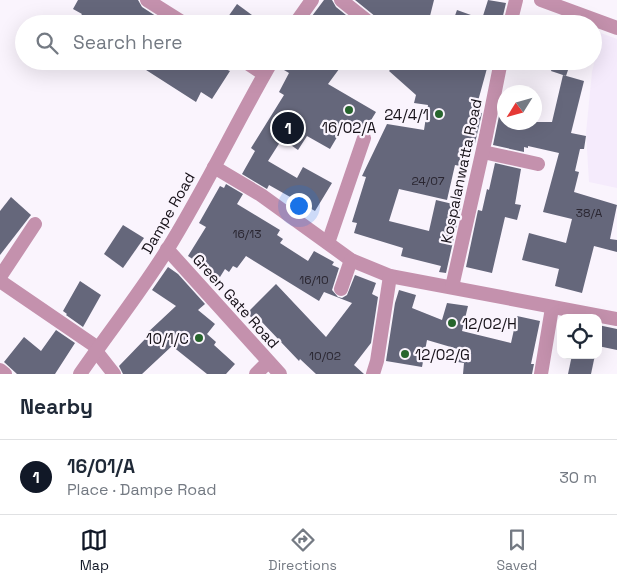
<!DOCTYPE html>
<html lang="en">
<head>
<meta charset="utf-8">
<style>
	:root { --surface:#fff; --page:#f6f6f7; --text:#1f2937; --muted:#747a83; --line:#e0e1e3; --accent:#111827 }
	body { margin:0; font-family:"Space Grotesk",sans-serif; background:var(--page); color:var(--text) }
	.controls { position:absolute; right:15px; bottom:15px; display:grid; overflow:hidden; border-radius:10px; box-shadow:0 5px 20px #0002 }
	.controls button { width:45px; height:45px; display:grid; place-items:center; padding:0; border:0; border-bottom:1px solid var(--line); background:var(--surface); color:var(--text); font:25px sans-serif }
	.compass { position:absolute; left:497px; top:85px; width:45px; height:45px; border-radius:50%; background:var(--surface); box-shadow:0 5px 20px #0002; rotate:233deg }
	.you { position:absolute; left:298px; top:205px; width:18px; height:18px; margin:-12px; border:4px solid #fff; border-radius:50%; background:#1a73e8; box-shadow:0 0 0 8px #1a73e833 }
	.badge { display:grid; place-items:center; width:32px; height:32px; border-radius:50%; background:var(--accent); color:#fff; font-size:16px; font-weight:700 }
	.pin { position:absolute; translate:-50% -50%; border:2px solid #fff; box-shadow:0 1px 5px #0006 }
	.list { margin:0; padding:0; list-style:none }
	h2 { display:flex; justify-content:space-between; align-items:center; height:65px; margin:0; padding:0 20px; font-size:21px }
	h2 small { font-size:16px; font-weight:400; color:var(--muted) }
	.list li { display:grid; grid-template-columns:32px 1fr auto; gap:15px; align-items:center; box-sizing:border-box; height:75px; padding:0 20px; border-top:1px solid var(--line) }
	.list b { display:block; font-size:19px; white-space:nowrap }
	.list p { margin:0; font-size:16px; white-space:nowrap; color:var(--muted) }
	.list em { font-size:16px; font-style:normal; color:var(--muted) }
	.icon { flex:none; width:28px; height:28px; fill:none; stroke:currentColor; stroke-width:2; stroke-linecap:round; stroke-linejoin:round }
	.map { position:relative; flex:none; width:617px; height:374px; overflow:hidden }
	.search { position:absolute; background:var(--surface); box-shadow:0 5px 20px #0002; left:15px; right:15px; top:15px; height:55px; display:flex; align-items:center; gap:12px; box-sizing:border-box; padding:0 18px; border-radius:28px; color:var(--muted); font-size:19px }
	.sheet { height:140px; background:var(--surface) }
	nav { display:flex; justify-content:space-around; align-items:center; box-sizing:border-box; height:70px; border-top:1px solid var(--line); background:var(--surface); font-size:14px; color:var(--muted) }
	nav a { display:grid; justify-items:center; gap:2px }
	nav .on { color:var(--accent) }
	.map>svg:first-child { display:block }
	.built { fill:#f5ebfc }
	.building { fill:#65677b }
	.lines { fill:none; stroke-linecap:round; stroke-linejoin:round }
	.minor { stroke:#c491ad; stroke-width:14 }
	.tertiary { stroke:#c491ad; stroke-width:14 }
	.poi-dot { fill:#27652d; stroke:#faf4fd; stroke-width:2 }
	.labels { text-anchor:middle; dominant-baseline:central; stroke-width:4.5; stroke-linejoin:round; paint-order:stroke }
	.number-label { font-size:12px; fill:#2a2631 }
	.poi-label { font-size:15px; fill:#161118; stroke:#faf4fd; text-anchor:end }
	.street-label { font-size:15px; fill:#161118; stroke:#faf4fd }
</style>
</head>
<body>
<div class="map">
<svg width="617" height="374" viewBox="0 0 617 374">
	<rect width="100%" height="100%" fill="#faf4fd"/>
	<polygon class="built" points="601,33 617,39 617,188 589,182 586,133 592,72"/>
	<g class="building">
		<polygon points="78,0 138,0 142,7 168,24 89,24 79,18 82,14 73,9"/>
		<polygon points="324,0 332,0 336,7 351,19 347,24 306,24"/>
		<polygon points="355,0 434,0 428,24 382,24 376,17"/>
		<polygon points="488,0 506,3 501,24 452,24 457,10 482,19"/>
		<polygon points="237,4 264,24 223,24"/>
		<polygon points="132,61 227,61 223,68 230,71 212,99 201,92 196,102"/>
		<polygon points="281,61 345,61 328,84 376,112 365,130 360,130 346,122 330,149 307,136 298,150 282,139 268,161 297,178 303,167 332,183 315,211 269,185 267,189 242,174 255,151 251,148 284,95 279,92 289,73 279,67"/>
		<polygon points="398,61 489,61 475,112 482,113 475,143 471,142 465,167 455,165 447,200 399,189 389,221 429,231 436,200 461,206 446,273 439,272 441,266 401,256 403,248 354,233 357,223 352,222 366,177 362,176 387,124 424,130 428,105 414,103 416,95 389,71"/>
		<polygon points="554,61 571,61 566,76 551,71"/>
		<polygon points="563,75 584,81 571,133 586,136 584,149 580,149 575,171 579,172 574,192 617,205 610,239 617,240 617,252 594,246 582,293 555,286 559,269 522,260 529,233 566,243 572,219 543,212 559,153 528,146 528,148 524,147 524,152 493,145 499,116 504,117 504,122 552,122"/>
		<polygon points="495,163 521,169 515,204 521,205 517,220 505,217 492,273 466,267 478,210 482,211 487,189 489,190"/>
		<polygon points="226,184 243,194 237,204 280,230 277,235 283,239 280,243 308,261 314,251 334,262 332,265 339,268 332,290 338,297 342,298 347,295 355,275 376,283 372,294 378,297 371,343 354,365 364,374 316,374 300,359 299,361 260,320 257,323 247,313 276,284 326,337 352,303 324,292 319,301 246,256 237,268 233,266 229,272 225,269 220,277 188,256 206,227 199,223 220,186 224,188"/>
		<polygon points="11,197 31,215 0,255 0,211"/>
		<polygon points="123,225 144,238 123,268 104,254"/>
		<polygon points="168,267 178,274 205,304 198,310 215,324 207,334 216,342 214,345 235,364 226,374 207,374 172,346 142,374 123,374 119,366 148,336 146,334 176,306 152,290"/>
		<polygon points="80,281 101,295 83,327 66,315 67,314 63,311"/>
		<polygon points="399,290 416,295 412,308 442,320 447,303 468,306 462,331 511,343 517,316 540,321 531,364 534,364 532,374 463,374 464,363 458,362 461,350 427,340 422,367 386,361 395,303"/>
		<polygon points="598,325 617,329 617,350 598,346"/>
		<polygon points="56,330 75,343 55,374 17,374 4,362 24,337 41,351"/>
		<polygon points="572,355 595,355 591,374 568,374"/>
	</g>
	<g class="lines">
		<g class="minor">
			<polyline points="147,0 185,24"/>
			<polyline points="341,0 371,24"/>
			<polyline points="510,24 516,0"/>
			<polyline points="244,61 264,74"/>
			<polyline points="483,152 538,164"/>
			<polyline points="214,167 261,195 351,260 390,276 617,319"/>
			<polyline points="328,243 364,138"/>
			<polyline points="167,249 280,374"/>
			<polyline points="0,277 35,224"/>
			<polyline points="0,281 98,348"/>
			<polyline points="452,287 486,136 501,61"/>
			<polyline points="341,289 351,260"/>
			<polyline points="96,351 114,374"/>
			<polyline points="0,370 5,374"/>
			<polyline points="256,374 268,362"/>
			<polyline points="373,374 377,361 390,276"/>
			<polyline points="541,374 552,308"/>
		</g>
		<g class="tertiary">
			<polyline points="541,0 617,28"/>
			<polyline points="295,24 312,0"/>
			<path d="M80,374C109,332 140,293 167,250C205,189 236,123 272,61"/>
		</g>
	</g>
	<g class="poi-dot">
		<circle cx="349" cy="110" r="5"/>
		<circle cx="439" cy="114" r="5"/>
		<circle cx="452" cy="323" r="5"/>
		<circle cx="199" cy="338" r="5"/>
		<circle cx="405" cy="354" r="5"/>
	</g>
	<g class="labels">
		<g class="number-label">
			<text x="428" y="181">24/07</text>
			<text x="589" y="213">38/A</text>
			<text x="247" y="234">16/13</text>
			<text x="314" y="280">16/10</text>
			<text x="325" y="356">10/02</text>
		</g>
		<g class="poi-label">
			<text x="429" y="114">24/4/1</text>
			<text x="349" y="127" text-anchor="middle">16/02/A</text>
			<text x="462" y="323" text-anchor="start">12/02/H</text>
			<text x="189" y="338">10/1/C</text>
			<text x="415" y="354" text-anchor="start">12/02/G</text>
		</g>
		<g class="street-label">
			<text transform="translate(461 171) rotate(-78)">Kospalanwatta Road</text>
			<text transform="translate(168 213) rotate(-60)">Dampe Road</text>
			<text transform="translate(236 301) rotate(48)">Green Gate Road</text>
		</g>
	</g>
</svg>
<div class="controls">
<button><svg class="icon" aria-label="locate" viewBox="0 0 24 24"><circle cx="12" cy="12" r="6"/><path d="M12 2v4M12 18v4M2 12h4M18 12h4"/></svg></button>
</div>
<svg class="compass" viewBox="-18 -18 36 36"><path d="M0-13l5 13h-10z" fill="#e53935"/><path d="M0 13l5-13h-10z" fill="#747a83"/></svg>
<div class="you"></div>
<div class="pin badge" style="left:288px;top:128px">1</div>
<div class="search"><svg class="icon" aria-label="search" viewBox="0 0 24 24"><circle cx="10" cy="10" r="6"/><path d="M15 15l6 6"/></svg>Search here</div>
</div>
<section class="sheet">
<h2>Nearby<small></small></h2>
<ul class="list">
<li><span class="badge">1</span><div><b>16/01/A</b><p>Place · Dampe Road</p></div><em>30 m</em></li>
</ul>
</section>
<nav>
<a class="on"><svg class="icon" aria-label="map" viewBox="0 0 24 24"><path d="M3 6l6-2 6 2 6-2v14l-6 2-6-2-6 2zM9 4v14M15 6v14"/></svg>Map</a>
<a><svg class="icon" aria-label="directions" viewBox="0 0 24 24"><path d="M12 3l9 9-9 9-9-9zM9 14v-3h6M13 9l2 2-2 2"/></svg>Directions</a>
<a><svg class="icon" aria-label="saved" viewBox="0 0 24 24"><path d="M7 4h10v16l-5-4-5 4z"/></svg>Saved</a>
</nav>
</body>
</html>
